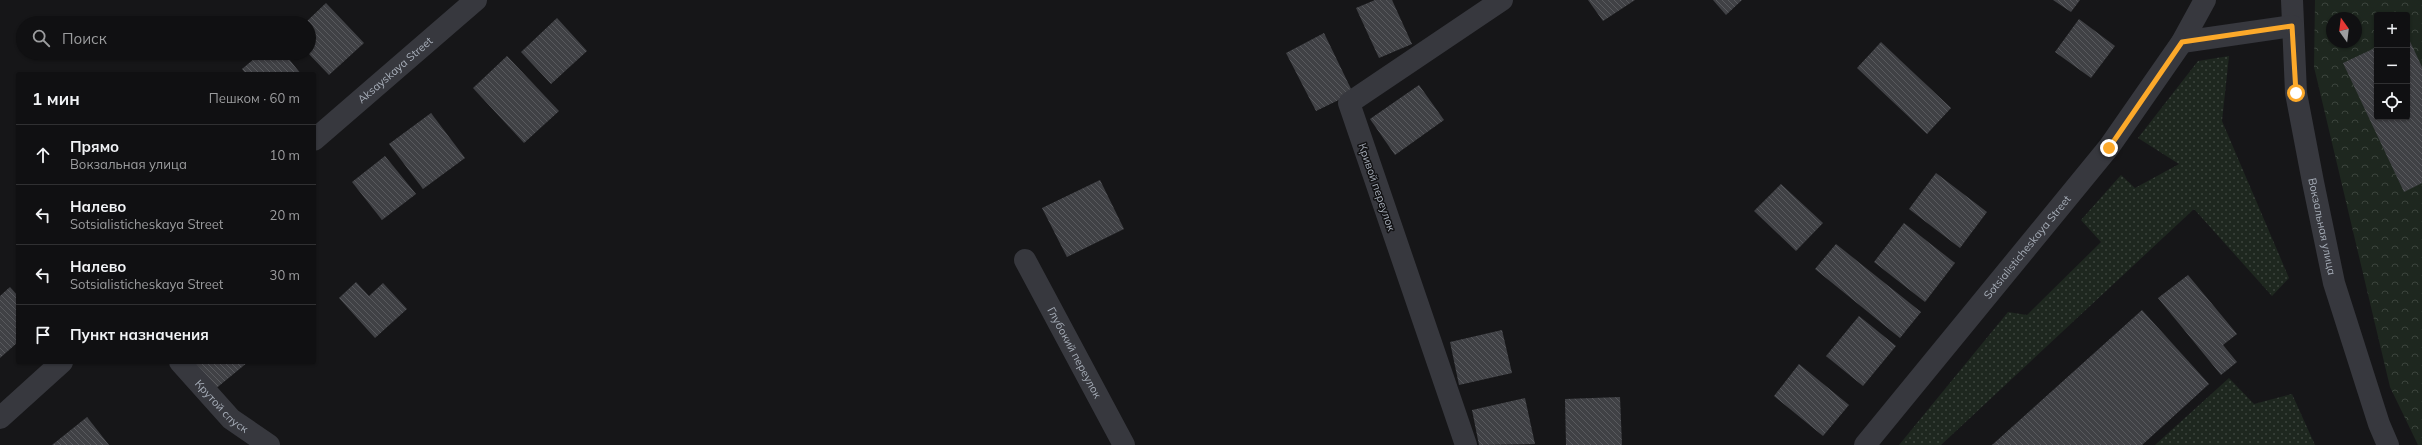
<!DOCTYPE html>
<html lang="ru">
<head>
<meta charset="utf-8">
<style>
	:root { --surface:#101012; --page:#1e1e20; --text:#f1f3f6; --muted:#9c9d9f; --line:#303032 }
	body { margin:0; font-family:Mulish,sans-serif; background:var(--page); color:var(--text) }
	.controls { position:absolute; right:12px; top:12px; display:grid; overflow:hidden; border-radius:4px; box-shadow:0 1px 3px #0004 }
	.controls button { width:36px; height:36px; display:grid; place-items:center; padding:0; border:0; border-bottom:1px solid var(--line); background:var(--surface); color:var(--text); font:20px sans-serif }
	.compass { position:absolute; left:2326px; top:12px; width:36px; height:36px; border-radius:50%; background:var(--surface); box-shadow:0 1px 3px #0004; rotate:346deg }
	.stop { position:absolute; width:12px; height:12px; margin:-9px; border:3px solid #fca92a; border-radius:50%; background:#fff }
	.stop.end { background:#fca92a; border-color:#fff; box-shadow:0 1px 4px #0008 }
	.list { margin:0; padding:0; list-style:none }
	h2 { display:flex; justify-content:space-between; align-items:center; height:52px; margin:0; padding:0 16px; font-size:17px }
	h2 small { font-size:13px; font-weight:400; color:var(--muted) }
	.list li { display:grid; grid-template-columns:26px 1fr auto; gap:12px; align-items:center; box-sizing:border-box; height:60px; padding:0 16px; border-top:1px solid var(--line) }
	.list b { display:block; font-size:15px; white-space:nowrap }
	.list p { margin:0; font-size:13px; white-space:nowrap; color:var(--muted) }
	.list em { font-size:13px; font-style:normal; color:var(--muted) }
	.icon { flex:none; width:22px; height:22px; fill:none; stroke:currentColor; stroke-width:2; stroke-linecap:round; stroke-linejoin:round }
	.map { position:relative; flex:none; width:2422px; height:445px; overflow:hidden }
	.search { position:absolute; background:var(--surface); box-shadow:0 1px 3px #0004; left:16px; top:16px; width:300px; height:44px; display:flex; align-items:center; gap:10px; box-sizing:border-box; padding:0 14px; border-radius:22px; color:var(--muted); font-size:15px }
	.panel { position:absolute; background:var(--surface); box-shadow:0 1px 3px #0004; left:16px; top:72px; width:300px; height:292px; border-radius:4px }
	.map>svg:first-child { display:block }
	.grass { fill:url(#grass-dots) }
	.park { fill:url(#park-crowns); fill-rule:evenodd }
	.building { fill:url(#building-back-hatch) }
	.lines { fill:none; stroke-linecap:round; stroke-linejoin:round }
	.minor { stroke:#37383e; stroke-width:22 }
	.route { stroke:#fca92a; stroke-width:5 }
	.labels { text-anchor:middle; dominant-baseline:central; stroke-width:3; stroke-linejoin:round; paint-order:stroke }
	.street-label { font-size:11px; fill:#a7aeb9; stroke:#111113 }
</style>
</head>
<body>
<div class="map">
<svg width="2422" height="445" viewBox="0 0 2422 445">
	<defs>
		<pattern id="grass-dots" width="8" height="8" patternUnits="userSpaceOnUse"><rect width="8" height="8" fill="#1e271f"/><path d="M2 2h.1M6 6h.1" fill="none" stroke="#3c443d" stroke-width="1.8" stroke-linecap="round"/></pattern>
		<pattern id="park-crowns" width="20" height="18" patternUnits="userSpaceOnUse"><rect width="20" height="18" fill="#1e271f"/><path d="M2 6a3 3 0 1 1 6 0M12 15a3 3 0 1 1 6 0" fill="none" stroke="#3c443d"/></pattern>
		<pattern id="building-back-hatch" width="6" height="6" patternUnits="userSpaceOnUse"><rect width="6" height="6" fill="#404145"/><path d="M-1 5l2 2M0 0l6 6M5-1l2 2" fill="none" stroke="#595a5e"/></pattern>
	</defs>
	<rect width="100%" height="100%" fill="#161618"/>
	<g class="grass">
		<polygon points="2229,56 2222,121 2289,278 2272,296 2194,209 1941,445 1899,445 2008,312 2027,315 2101,242 2081,220 2121,175 2135,188 2179,164 2138,138 2198,61"/>
		<polygon points="2229,378 2254,404 2292,394 2315,445 2155,445"/>
	</g>
	<path class="park" d="M2315,0H2422V445H2418L2390,387L2314,67ZM2377,15H2407V117H2377ZM2332,18H2356V42H2332Z"/>
	<g class="building">
		<polygon points="1375,0 1392,0 1412,44 1379,58 1356,8"/>
		<polygon points="1588,0 1635,0 1603,21"/>
		<polygon points="1713,0 1742,0 1726,15"/>
		<polygon points="2053,0 2080,0 2071,12"/>
		<polygon points="326,3 364,43 329,75 308,53 309,23 305,23"/>
		<polygon points="557,18 587,51 551,84 521,52"/>
		<polygon points="2079,19 2115,46 2091,78 2055,52"/>
		<polygon points="1324,33 1353,93 1316,111 1286,53"/>
		<polygon points="2407,35 2422,67 2422,183 2404,192 2343,63 2377,47 2377,117 2407,117"/>
		<polygon points="1881,42 1951,108 1927,134 1857,68"/>
		<polygon points="261,53 284,53 301,74 246,74 242,69"/>
		<polygon points="507,56 559,111 524,143 473,88"/>
		<polygon points="1419,85 1444,120 1395,155 1370,119"/>
		<polygon points="431,113 465,158 423,189 389,144"/>
		<polygon points="385,156 416,194 382,220 352,182"/>
		<polygon points="1936,173 1987,212 1960,248 1909,209"/>
		<polygon points="1100,180 1124,229 1067,257 1042,208"/>
		<polygon points="1781,184 1823,223 1796,251 1754,211"/>
		<polygon points="1904,223 1955,263 1925,302 1874,262"/>
		<polygon points="1836,244 1921,312 1900,338 1815,269"/>
		<polygon points="2188,275 2237,334 2223,345 2237,362 2221,375 2158,298"/>
		<polygon points="356,282 369,296 383,283 407,309 375,338 339,298"/>
		<polygon points="10,287 18,296 18,342 0,358 0,296"/>
		<polygon points="2142,310 2209,384 2142,445 1992,445"/>
		<polygon points="1859,316 1896,346 1863,386 1826,356"/>
		<polygon points="1502,330 1512,373 1459,385 1450,342"/>
		<polygon points="191,362 248,362 214,390"/>
		<polygon points="1799,364 1849,405 1823,436 1774,396"/>
		<polygon points="1620,397 1622,445 1566,445 1565,399"/>
		<polygon points="1525,398 1535,444 1479,445 1472,410"/>
		<polygon points="87,417 109,445 52,445"/>
	</g>
	<g class="lines">
		<g class="minor">
			<path id="s1" d="M2292,0L2296,93L2313,182L2334,283L2379,424L2388,445"/>
			<polyline points="2182,42 2292,26"/>
			<path id="s2" d="M314,140L476,0"/>
			<path id="s3" d="M1025,260L1124,445"/>
			<path id="s4" d="M180,362L231,419L269,445"/>
			<polyline points="0,418 62,362"/>
			<polyline points="1466,445 1349,103 1502,0"/>
			<path id="s5" d="M1865,445L2109,147L2182,42L2205,0"/>
		</g>
	</g>
	<g class="lines">
		<polyline class="route" points="2109,148 2182,42 2292,26 2296,93"/>
	</g>
	<g class="labels">
		<g class="street-label">
			<text stroke="none"><textPath href="#s2" startOffset="107">Aksayskaya Street</textPath></text>
			<text transform="translate(1377 187) rotate(71)">Кривой переулок</text>
			<text stroke="none"><textPath href="#s1" startOffset="229">Вокзальная улица</textPath></text>
			<text stroke="none"><textPath href="#s5" startOffset="256">Sotsialisticheskaya Street</textPath></text>
			<text stroke="none"><textPath href="#s3" startOffset="105">Глубокий переулок</textPath></text>
			<text stroke="none"><textPath href="#s4" startOffset="61">Крутой спуск</textPath></text>
		</g>
	</g>
</svg>
<div class="controls">
<button>+</button>
<button>−</button>
<button><svg class="icon" aria-label="locate" viewBox="0 0 24 24"><circle cx="12" cy="12" r="6"/><path d="M12 2v4M12 18v4M2 12h4M18 12h4"/></svg></button>
</div>
<svg class="compass" viewBox="-18 -18 36 36"><path d="M0-13l5 13h-10z" fill="#e53935"/><path d="M0 13l5-13h-10z" fill="#9c9d9f"/></svg>
<div class="stop" style="left:2296px;top:93px"></div>
<div class="stop end" style="left:2109px;top:148px"></div>
<div class="search"><svg class="icon" aria-label="search" viewBox="0 0 24 24"><circle cx="10" cy="10" r="6"/><path d="M15 15l6 6"/></svg>Поиск</div>
<section class="panel">
<h2>1 мин<small>Пешком · 60 m</small></h2>
<ul class="list">
<li><svg class="icon" aria-label="ahead" viewBox="0 0 24 24"><path d="M12 20V5M6 11l6-6 6 6"/></svg><div><b>Прямо</b><p>Вокзальная улица</p></div><em>10 m</em></li>
<li><svg class="icon" aria-label="left" viewBox="0 0 24 24"><path d="M17 20v-9H6M10 6l-5 5 5 5"/></svg><div><b>Налево</b><p>Sotsialisticheskaya Street</p></div><em>20 m</em></li>
<li><svg class="icon" aria-label="left" viewBox="0 0 24 24"><path d="M17 20v-9H6M10 6l-5 5 5 5"/></svg><div><b>Налево</b><p>Sotsialisticheskaya Street</p></div><em>30 m</em></li>
<li><svg class="icon" aria-label="arrive" viewBox="0 0 24 24"><path d="M6 21V4h12l-3 4 3 4H6"/></svg><div><b>Пункт назначения</b></div></li>
</ul>
</section>
</div>
</body>
</html>
